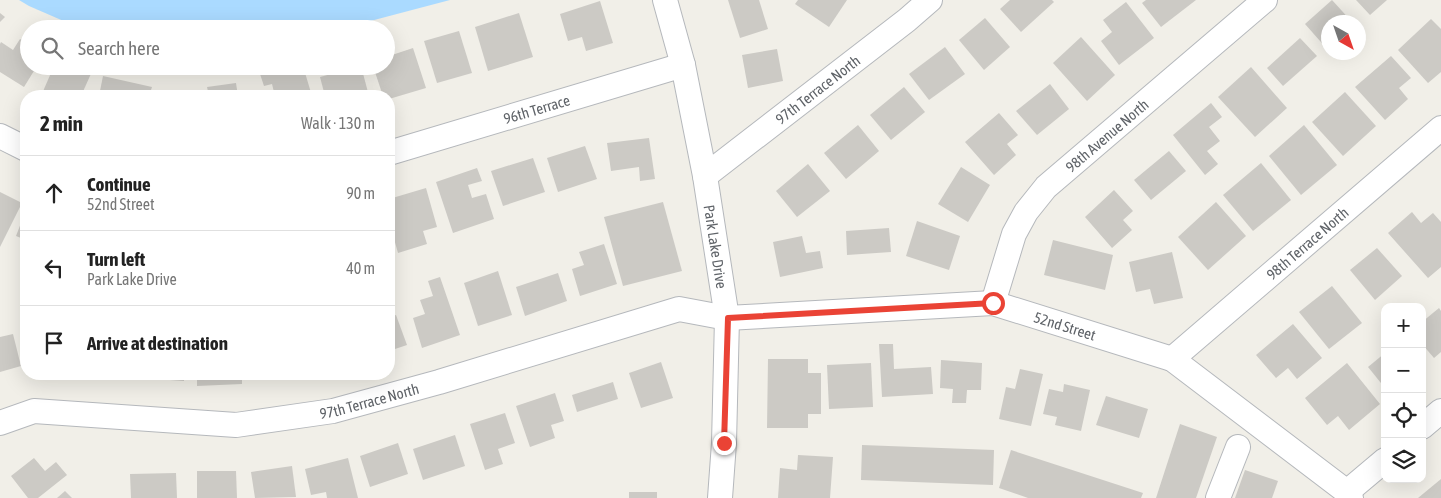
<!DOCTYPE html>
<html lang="en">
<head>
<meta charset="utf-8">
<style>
	:root { --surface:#fff; --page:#f2f2f2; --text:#222; --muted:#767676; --line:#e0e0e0 }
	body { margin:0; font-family:"Asap Condensed",sans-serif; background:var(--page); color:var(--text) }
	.controls { position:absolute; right:15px; bottom:15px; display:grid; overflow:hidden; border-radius:10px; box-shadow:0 5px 20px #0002 }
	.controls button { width:45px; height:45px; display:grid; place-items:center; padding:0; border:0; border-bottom:1px solid var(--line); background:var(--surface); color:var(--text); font:25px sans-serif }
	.compass { position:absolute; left:1321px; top:15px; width:45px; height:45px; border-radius:50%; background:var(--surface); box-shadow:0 5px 20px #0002; rotate:140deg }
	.stop { position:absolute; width:15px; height:15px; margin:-11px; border:4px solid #ea4335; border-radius:50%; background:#fff }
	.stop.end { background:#ea4335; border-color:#fff; box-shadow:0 1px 5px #0008 }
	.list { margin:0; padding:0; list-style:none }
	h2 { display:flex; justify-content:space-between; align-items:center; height:65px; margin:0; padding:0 20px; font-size:21px }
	h2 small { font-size:16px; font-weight:400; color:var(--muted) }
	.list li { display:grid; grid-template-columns:32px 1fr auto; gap:15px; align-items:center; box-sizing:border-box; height:75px; padding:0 20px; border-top:1px solid var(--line) }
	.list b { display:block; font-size:19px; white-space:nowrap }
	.list p { margin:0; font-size:16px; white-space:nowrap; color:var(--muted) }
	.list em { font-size:16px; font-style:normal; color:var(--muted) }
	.icon { flex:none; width:28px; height:28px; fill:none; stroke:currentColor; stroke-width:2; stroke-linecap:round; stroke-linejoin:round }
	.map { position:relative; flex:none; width:1441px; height:498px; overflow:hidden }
	.search { position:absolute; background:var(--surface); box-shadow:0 5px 20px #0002; left:20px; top:20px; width:375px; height:55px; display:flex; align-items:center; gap:12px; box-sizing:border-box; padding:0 18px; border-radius:28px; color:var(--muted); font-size:19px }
	.panel { position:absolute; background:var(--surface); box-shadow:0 5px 20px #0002; left:20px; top:90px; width:375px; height:290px; border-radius:20px }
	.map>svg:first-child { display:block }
	.water { fill:#aadaff }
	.building { fill:#cccac5 }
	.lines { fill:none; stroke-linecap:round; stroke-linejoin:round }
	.minor-casing { stroke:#b5b8bc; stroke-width:26 }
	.minor { stroke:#fff; stroke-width:24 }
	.route { stroke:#ea4335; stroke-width:6 }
	.labels { text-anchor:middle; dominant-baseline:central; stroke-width:4.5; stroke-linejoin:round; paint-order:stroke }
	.street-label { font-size:15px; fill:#5f6368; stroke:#fff }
</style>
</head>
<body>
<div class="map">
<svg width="1441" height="498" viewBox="0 0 1441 498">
	<rect width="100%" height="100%" fill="#f1efe8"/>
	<polygon class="water" points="19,0 450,0 340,29 82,29 29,6"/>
	<g class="building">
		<polygon points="728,0 759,0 768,29 740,38"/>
		<polygon points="798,0 847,0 829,27 795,4"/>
		<polygon points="1010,0 1052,0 1054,2 1021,32 1000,9"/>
		<polygon points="1146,0 1196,0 1161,27 1142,3"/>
		<polygon points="1332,0 1352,22 1328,22 1328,50 1305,24"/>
		<polygon points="1356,0 1387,0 1370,15"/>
		<polygon points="600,1 613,43 586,51 582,37 568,41 560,14"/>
		<polygon points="1126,2 1154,38 1119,65 1101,41 1112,32 1103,20"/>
		<polygon points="0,13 5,17 0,22"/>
		<polygon points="519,13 533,57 488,71 475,27"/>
		<polygon points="985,18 1010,47 984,70 959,40"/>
		<polygon points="1431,19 1441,29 1441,72 1428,83 1398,50"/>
		<polygon points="459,31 472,73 437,83 424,41"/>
		<polygon points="1081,37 1115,75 1087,101 1053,63"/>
		<polygon points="1300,38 1317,56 1283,86 1267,68"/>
		<polygon points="20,39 29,44 29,66 37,66 24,87 0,72 0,44 1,42 13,50"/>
		<polygon points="945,47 965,74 929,100 909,74"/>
		<polygon points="413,48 426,88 389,99 389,96 383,96 373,66 386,66 386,57"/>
		<polygon points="777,49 783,81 748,88 742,55"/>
		<polygon points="1391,56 1411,78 1399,88 1408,99 1385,120 1355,87"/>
		<polygon points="54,66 94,67 81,96 41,96"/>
		<polygon points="275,66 303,66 312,96 275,96 272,84 264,86 259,71"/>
		<polygon points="361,66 369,96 325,96 320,77"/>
		<polygon points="1251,67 1287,108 1255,137 1218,97"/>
		<polygon points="103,76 152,87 149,96 99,96"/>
		<polygon points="236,83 238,96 209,96 207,87"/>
		<polygon points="1050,84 1069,109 1037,135 1016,111"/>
		<polygon points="904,87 925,112 891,140 870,115"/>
		<polygon points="1345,92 1376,126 1343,156 1312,122"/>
		<polygon points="1211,103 1222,117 1209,127 1220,141 1207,151 1218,164 1205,175 1173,135"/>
		<polygon points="999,113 1018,135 1007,144 1016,155 994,175 965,142"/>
		<polygon points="858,125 879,151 846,179 824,153"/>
		<polygon points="1304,125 1337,165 1301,195 1269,156"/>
		<polygon points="649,138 655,179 640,181 639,167 611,171 607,143"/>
		<polygon points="585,146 597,179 558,192 547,158"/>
		<polygon points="1169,151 1186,171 1151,200 1134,180"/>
		<polygon points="533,158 545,192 503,206 491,171"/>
		<polygon points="1261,163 1291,200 1253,231 1223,195"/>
		<polygon points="808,164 830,191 797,217 776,191"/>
		<polygon points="961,167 990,185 968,222 938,204"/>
		<polygon points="477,168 482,181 468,185 472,198 486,194 494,219 453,233 436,182"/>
		<polygon points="426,188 437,227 423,231 427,244 398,253 389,221 389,199"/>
		<polygon points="1114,190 1133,211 1123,220 1132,230 1112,248 1085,217"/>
		<polygon points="0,192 22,203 0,247"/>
		<polygon points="663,202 682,271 623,286 604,217"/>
		<polygon points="1216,202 1246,236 1208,270 1178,237"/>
		<polygon points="26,210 26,240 16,236"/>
		<polygon points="1412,212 1421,223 1433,213 1441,222 1441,267 1428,278 1388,233"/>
		<polygon points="917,221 960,236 949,270 906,256"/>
		<polygon points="889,228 891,252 847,255 846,231"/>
		<polygon points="802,236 806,253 820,251 823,268 780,277 773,242"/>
		<polygon points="1053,240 1113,255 1105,290 1044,275"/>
		<polygon points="604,244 617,284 580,296 572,269 584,265 579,252"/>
		<polygon points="1377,248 1402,276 1375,300 1350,270"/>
		<polygon points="1172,252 1183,298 1154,304 1150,289 1136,292 1129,262"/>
		<polygon points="498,271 512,315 478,326 464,283"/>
		<polygon points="558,273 567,301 525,316 516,287"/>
		<polygon points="440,277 460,335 422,348 413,318 425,314 420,300 433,296 428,281"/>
		<polygon points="1332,286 1362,323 1329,349 1299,312"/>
		<polygon points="1439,308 1441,311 1441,352 1434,358 1422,344 1422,322"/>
		<polygon points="396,315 407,345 389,351 389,317"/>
		<polygon points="1293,324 1322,358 1297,379 1288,368 1276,378 1256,355"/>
		<polygon points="13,334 21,366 0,372 0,337"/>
		<polygon points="879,344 893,344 894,369 931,367 933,394 882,397"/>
		<polygon points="1385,353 1385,388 1368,367"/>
		<polygon points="768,359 808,359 808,373 821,373 821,414 808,414 808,428 767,428"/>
		<polygon points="941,360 982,363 981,390 967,390 966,403 952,403 953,389 940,388"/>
		<polygon points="661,362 673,398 641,408 629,373"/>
		<polygon points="871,363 873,407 829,409 827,365"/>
		<polygon points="1347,363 1380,404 1349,430 1338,416 1327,425 1305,398"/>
		<polygon points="1020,369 1043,374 1031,426 999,419 1006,387 1015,389"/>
		<polygon points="85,374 131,374 131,378 85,376"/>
		<polygon points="142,374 184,374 184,381 142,378"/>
		<polygon points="197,374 242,374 242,384 197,386"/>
		<polygon points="259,374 287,374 287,375 261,380"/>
		<polygon points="613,382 618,399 577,412 572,395"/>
		<polygon points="1064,384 1090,390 1081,431 1055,425 1057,417 1043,414 1049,389 1063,392"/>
		<polygon points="555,393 564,421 551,425 555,438 530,447 516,406"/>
		<polygon points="1106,396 1148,409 1139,438 1096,425"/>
		<polygon points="505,413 515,443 498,449 503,464 485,470 470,424"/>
		<polygon points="1180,424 1217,437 1196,498 1156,498"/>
		<polygon points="455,435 465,466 423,480 413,449"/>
		<polygon points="398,443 408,474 370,487 360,456"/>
		<polygon points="862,445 994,450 993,485 861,480"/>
		<polygon points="1011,450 1143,493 1141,498 1028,498 999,488"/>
		<polygon points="798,455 833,457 830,498 778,498 780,468 797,470"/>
		<polygon points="34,458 45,471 56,462 67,475 38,498 28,498 11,476"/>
		<polygon points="348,458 358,498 327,498 326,492 311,495 305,469"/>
		<polygon points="292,466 296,497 255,498 251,472"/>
		<polygon points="1245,470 1278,481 1272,498 1235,498"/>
		<polygon points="197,471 236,471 237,498 197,498"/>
		<polygon points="176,473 177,498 131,498 130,474"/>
		<polygon points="1441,479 1441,498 1418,498"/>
		<polygon points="65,491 72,498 57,498"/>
		<rect x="629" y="492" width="28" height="6"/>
	</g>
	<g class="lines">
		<g class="minor-casing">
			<g id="minor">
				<path id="s1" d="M665,0L683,65L705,176L727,318L724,443L720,498"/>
				<polyline points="0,136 26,149"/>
				<path id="s2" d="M389,153L683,65"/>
				<path id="s3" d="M705,176L907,20L930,0"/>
				<path id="s4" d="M993,303L1014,234L1026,212L1046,187L1265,0"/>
				<path id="s5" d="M1172,359L1441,128"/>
				<path id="s6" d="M0,423L34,411L236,425L333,411L439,382L679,309L727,318L993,303L1172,359L1347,492L1351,498"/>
				<polyline points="1422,427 1441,411"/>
				<polyline points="1347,492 1385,460"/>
				<polyline points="1218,498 1238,447"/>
			</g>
		</g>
		<use href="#minor" class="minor"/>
	</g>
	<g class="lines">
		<polyline class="route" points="724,443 728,318 993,303"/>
	</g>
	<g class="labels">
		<g class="street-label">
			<text stroke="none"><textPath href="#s3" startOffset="142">97th Terrace North</textPath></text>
			<text stroke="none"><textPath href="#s2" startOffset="154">96th Terrace</textPath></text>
			<text stroke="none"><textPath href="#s4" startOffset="209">98th Avenue North</textPath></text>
			<text stroke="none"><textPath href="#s5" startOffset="178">98th Terrace North</textPath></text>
			<text stroke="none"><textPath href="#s1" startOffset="252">Park Lake Drive</textPath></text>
			<text stroke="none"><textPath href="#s6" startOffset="1088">52nd Street</textPath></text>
			<text stroke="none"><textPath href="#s6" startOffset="374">97th Terrace North</textPath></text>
		</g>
	</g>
</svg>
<div class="controls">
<button>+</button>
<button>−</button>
<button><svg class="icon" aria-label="locate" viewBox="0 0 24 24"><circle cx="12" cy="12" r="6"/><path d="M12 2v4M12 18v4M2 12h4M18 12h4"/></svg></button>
<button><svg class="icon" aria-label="layers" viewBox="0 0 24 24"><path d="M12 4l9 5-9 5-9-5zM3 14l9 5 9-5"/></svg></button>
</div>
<svg class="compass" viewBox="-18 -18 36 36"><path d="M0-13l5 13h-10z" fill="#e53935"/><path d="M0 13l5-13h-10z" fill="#767676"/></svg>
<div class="stop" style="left:993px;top:303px"></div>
<div class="stop end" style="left:724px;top:443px"></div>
<div class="search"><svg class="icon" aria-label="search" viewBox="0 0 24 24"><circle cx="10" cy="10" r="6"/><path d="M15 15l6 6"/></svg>Search here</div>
<section class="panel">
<h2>2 min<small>Walk · 130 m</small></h2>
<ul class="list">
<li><svg class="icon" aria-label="ahead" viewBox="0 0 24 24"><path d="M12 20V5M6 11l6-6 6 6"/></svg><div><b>Continue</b><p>52nd Street</p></div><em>90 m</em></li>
<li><svg class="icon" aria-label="left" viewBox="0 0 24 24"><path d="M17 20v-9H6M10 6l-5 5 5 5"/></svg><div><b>Turn left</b><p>Park Lake Drive</p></div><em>40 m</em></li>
<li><svg class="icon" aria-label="arrive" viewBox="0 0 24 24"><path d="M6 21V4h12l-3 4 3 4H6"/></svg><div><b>Arrive at destination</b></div></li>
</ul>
</section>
</div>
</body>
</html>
